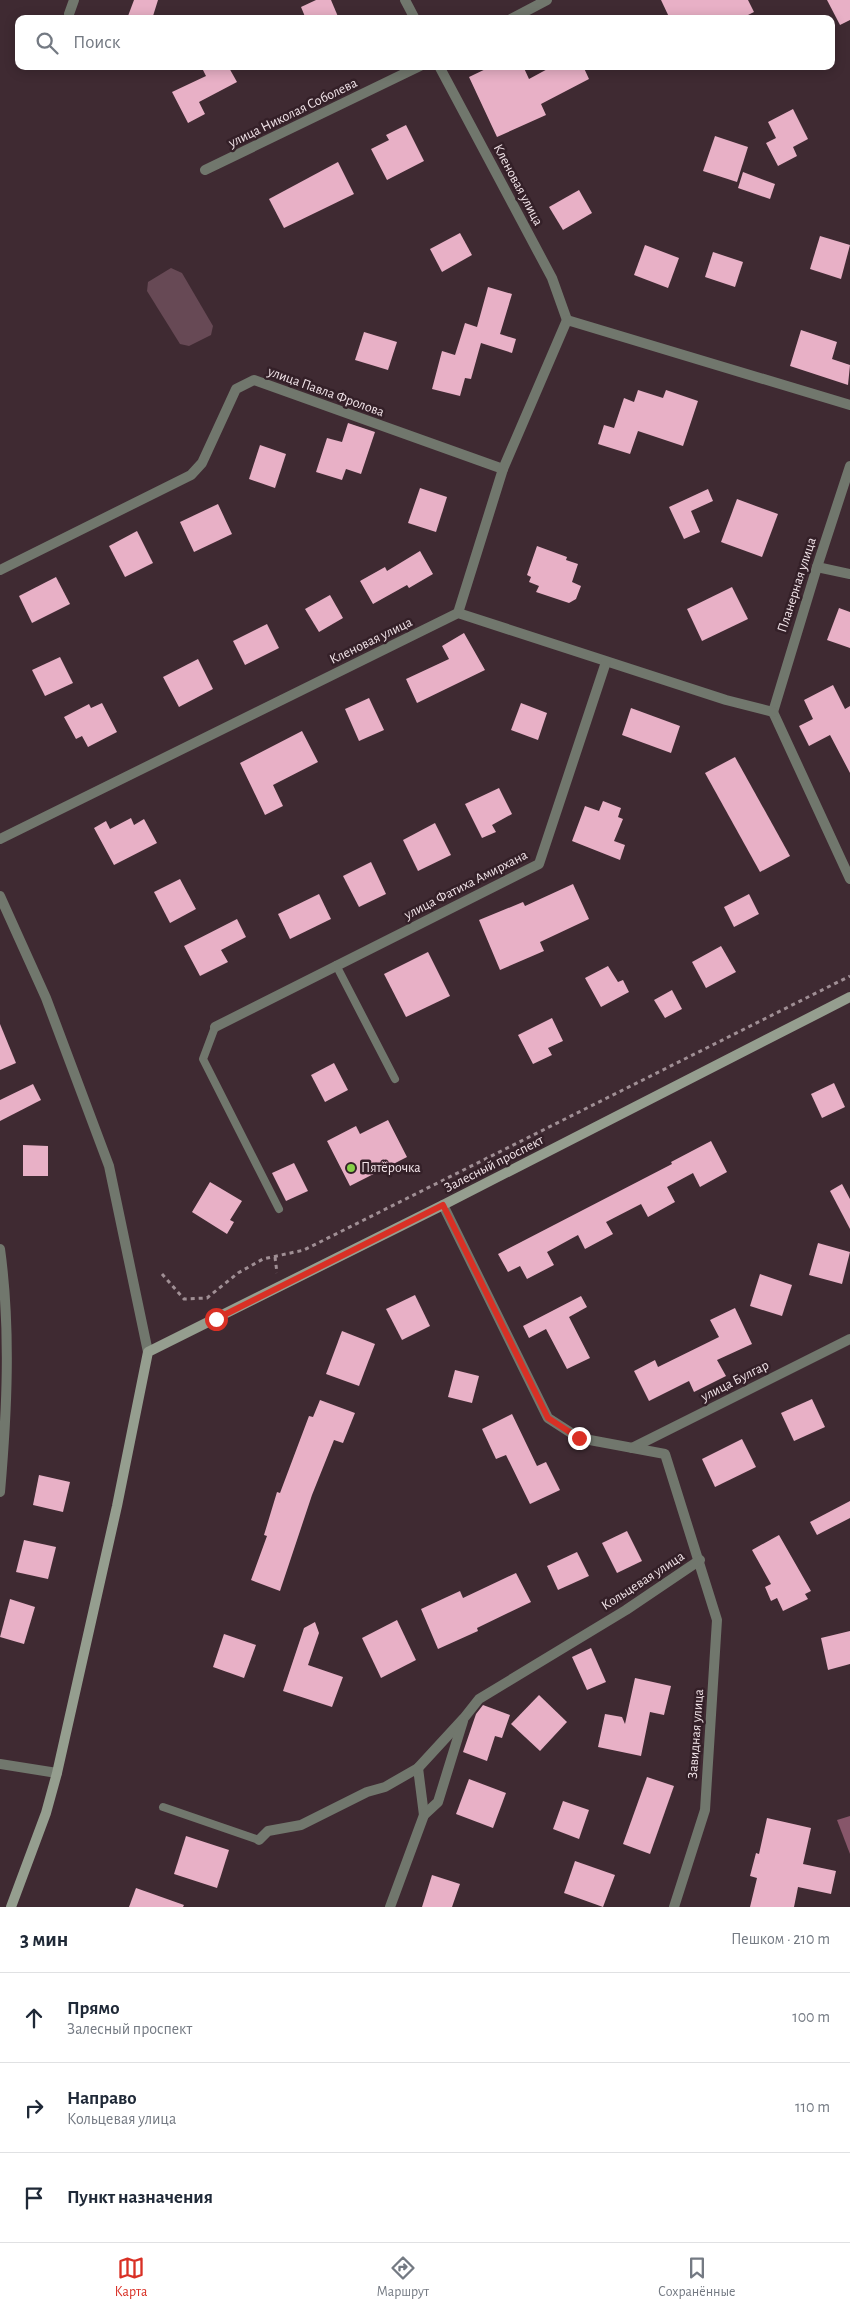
<!DOCTYPE html>
<html lang="ru">
<head>
<meta charset="utf-8">
<style>
	:root { --surface:#fff; --page:#f6f6f7; --text:#1f2937; --muted:#747a83; --line:#e0e1e3; --accent:#d93025 }
	body { margin:0; font-family:"Alegreya Sans",sans-serif; background:var(--page); color:var(--text) }
	.stop { position:absolute; width:15px; height:15px; margin:-11px; border:4px solid #d93025; border-radius:50%; background:#fff }
	.stop.end { background:#d93025; border-color:#fff; box-shadow:0 1px 5px #0008 }
	.list { margin:0; padding:0; list-style:none }
	h2 { display:flex; justify-content:space-between; align-items:center; height:65px; margin:0; padding:0 20px; font-size:21px }
	h2 small { font-size:16px; font-weight:400; color:var(--muted) }
	.list li { display:grid; grid-template-columns:32px 1fr auto; gap:15px; align-items:center; box-sizing:border-box; height:90px; padding:0 20px; border-top:1px solid var(--line) }
	.list b { display:block; font-size:19px; white-space:nowrap }
	.list p { margin:0; font-size:16px; white-space:nowrap; color:var(--muted) }
	.list em { font-size:16px; font-style:normal; color:var(--muted) }
	.icon { flex:none; width:28px; height:28px; fill:none; stroke:currentColor; stroke-width:2; stroke-linecap:round; stroke-linejoin:round }
	.map { position:relative; flex:none; width:850px; height:1907px; overflow:hidden }
	.search { position:absolute; background:var(--surface); box-shadow:0 2px 12px #0003; left:15px; right:15px; top:15px; height:55px; display:flex; align-items:center; gap:12px; box-sizing:border-box; padding:0 18px; border-radius:10px; color:var(--muted); font-size:19px }
	.sheet { height:335px; background:var(--surface) }
	nav { display:flex; justify-content:space-around; align-items:center; box-sizing:border-box; height:70px; border-top:1px solid var(--line); background:var(--surface); font-size:14px; color:var(--muted) }
	nav a { display:grid; justify-items:center; gap:2px }
	nav .on { color:var(--accent) }
	.map>svg:first-child { display:block }
	.green { fill:#674955 }
	.forest { fill:#87566a }
	.building { fill:#e8b0c6 }
	.lines { fill:none; stroke-linecap:round; stroke-linejoin:round }
	.path { stroke:#a08f95; stroke-width:3; stroke-dasharray:4 4; stroke-linecap:butt }
	.service { stroke:#71776d; stroke-width:8 }
	.minor { stroke:#71776d; stroke-width:10 }
	.tertiary { stroke:#71776d; stroke-width:10 }
	.secondary { stroke:#959e8f; stroke-width:10 }
	.route { stroke:#d93025; stroke-width:6 }
	.poi-dot { fill:#88cf49; stroke:#342028; stroke-width:2 }
	.labels { text-anchor:middle; dominant-baseline:central; stroke-width:5; stroke-linejoin:round; paint-order:stroke }
	.street-label { font-size:14px; fill:#f2e4e9; stroke:#342028 }
	.poi-label { font-size:14px; fill:#f2e4e9; stroke:#342028; text-anchor:start }
</style>
</head>
<body>
<div class="map">
<svg width="850" height="1907" viewBox="0 0 850 1907">
	<rect width="100%" height="100%" fill="#3f2a32"/>
	<polygon class="green" points="171,268 182,273 213,326 211,335 189,346 180,344 147,291 148,282"/>
	<polygon class="forest" points="850,1816 850,1854 837,1820"/>
	<g class="building">
		<polygon points="134,0 158,0 153,16 149,15 148,19 138,19 128,16"/>
		<polygon points="316,0 331,0 339,19 306,19 301,7"/>
		<polygon points="661,0 748,0 754,12 740,19 670,19"/>
		<polygon points="827,0 850,0 850,20 840,25"/>
		<polygon points="201,66 228,66 237,82 199,102 205,114 188,123 172,92 206,76"/>
		<polygon points="492,66 523,66 529,79 553,66 583,66 589,79 541,104 546,115 497,137 469,77"/>
		<polygon points="793,109 808,139 793,147 797,156 778,166 766,143 776,138 768,122"/>
		<polygon points="406,125 424,161 387,180 371,149 389,140 386,135"/>
		<polygon points="715,136 748,147 737,182 703,171"/>
		<polygon points="338,162 354,194 284,228 269,199"/>
		<polygon points="743,172 775,184 770,199 738,188"/>
		<polygon points="579,190 592,213 563,230 549,207"/>
		<polygon points="460,233 472,255 442,272 430,249"/>
		<polygon points="820,236 850,245 841,279 810,269"/>
		<polygon points="645,245 679,258 668,288 634,275"/>
		<polygon points="713,252 743,262 735,287 705,277"/>
		<polygon points="488,287 512,294 500,334 516,339 512,353 481,343 471,379 465,378 460,396 432,389 442,351 455,355 465,323 477,327"/>
		<polygon points="801,330 837,342 832,359 850,365 848,385 790,366"/>
		<polygon points="364,332 397,342 388,370 355,360"/>
		<polygon points="638,390 663,398 666,390 698,401 683,446 638,431 630,454 598,444 604,425 614,428 624,398 634,402"/>
		<polygon points="348,423 375,432 361,474 346,469 342,480 316,472 327,438 342,442"/>
		<polygon points="260,445 286,454 275,488 249,479"/>
		<polygon points="420,488 447,497 436,532 408,523"/>
		<polygon points="708,489 713,501 691,511 700,532 684,539 669,507"/>
		<polygon points="737,499 778,514 762,557 721,542"/>
		<polygon points="218,504 232,534 194,552 180,522"/>
		<polygon points="137,531 153,563 125,577 109,546"/>
		<polygon points="537,546 567,557 566,560 578,564 572,582 581,586 576,599 569,603 536,592 539,586 529,582 531,577 527,575"/>
		<polygon points="420,551 433,574 409,588 407,585 373,604 360,581 385,567 387,571"/>
		<polygon points="56,577 70,604 32,623 19,596"/>
		<polygon points="732,587 748,619 702,641 687,609"/>
		<polygon points="330,595 343,618 319,632 305,609"/>
		<polygon points="839,608 850,612 850,648 827,640"/>
		<polygon points="267,624 279,648 245,665 233,641"/>
		<polygon points="464,633 485,670 417,703 406,679 449,659 442,646"/>
		<polygon points="60,657 73,683 45,696 32,670"/>
		<polygon points="198,659 213,689 179,707 163,677"/>
		<polygon points="833,685 845,709 850,706 850,773 830,735 809,746 799,726 813,719 804,700"/>
		<polygon points="369,698 384,730 359,741 345,709"/>
		<polygon points="102,703 117,732 88,747 82,736 76,739 64,717 89,704 91,708"/>
		<polygon points="521,703 547,713 538,740 511,730"/>
		<polygon points="631,708 680,726 671,753 622,735"/>
		<polygon points="302,731 318,762 273,785 283,806 265,815 240,763"/>
		<polygon points="735,757 790,856 760,872 705,773"/>
		<polygon points="499,788 512,814 492,825 496,832 482,838 465,804"/>
		<polygon points="603,801 621,808 618,817 623,819 614,841 625,845 620,860 572,841 585,806 599,811"/>
		<polygon points="131,818 134,825 144,819 157,843 114,865 94,828 106,821 110,829"/>
		<polygon points="435,823 451,855 418,871 403,840"/>
		<polygon points="371,862 386,894 359,907 343,876"/>
		<polygon points="180,879 196,909 170,923 154,892"/>
		<polygon points="573,884 589,919 540,942 544,951 500,970 479,920 523,902 525,906"/>
		<polygon points="319,894 331,919 290,939 278,914"/>
		<polygon points="749,894 759,914 734,927 724,907"/>
		<polygon points="237,919 246,937 221,950 228,962 200,976 184,946"/>
		<polygon points="721,946 736,972 706,988 692,962"/>
		<polygon points="428,952 450,996 406,1017 384,974"/>
		<polygon points="608,966 618,982 623,980 629,992 601,1007 585,978"/>
		<polygon points="672,990 682,1009 665,1018 654,1000"/>
		<polygon points="552,1018 563,1041 548,1048 552,1055 533,1064 518,1035"/>
		<polygon points="0,1024 16,1063 0,1070"/>
		<polygon points="334,1063 348,1090 325,1102 311,1075"/>
		<polygon points="834,1083 845,1107 822,1118 811,1094"/>
		<polygon points="33,1084 41,1100 0,1121 0,1100"/>
		<polygon points="388,1120 407,1157 350,1186 327,1141 356,1126 360,1134"/>
		<polygon points="711,1141 727,1172 700,1187 693,1173 667,1187 675,1202 648,1217 641,1204 606,1222 613,1234 585,1249 578,1235 547,1252 554,1265 527,1279 520,1266 508,1272 498,1254 672,1164 671,1162"/>
		<polygon points="23,1145 48,1146 48,1176 23,1176"/>
		<polygon points="294,1163 308,1191 286,1201 272,1173"/>
		<polygon points="210,1182 242,1201 230,1220 234,1222 227,1234 192,1212"/>
		<polygon points="842,1184 850,1199 850,1229 830,1191"/>
		<polygon points="818,1243 850,1252 842,1284 809,1275"/>
		<polygon points="760,1274 792,1285 782,1316 750,1306"/>
		<polygon points="415,1295 430,1326 402,1340 386,1309"/>
		<polygon points="581,1296 587,1307 569,1317 590,1358 567,1369 546,1329 529,1338 523,1326"/>
		<polygon points="735,1308 752,1344 717,1360 726,1376 694,1392 689,1381 649,1401 634,1371 655,1360 658,1367 719,1337 710,1320"/>
		<polygon points="342,1331 375,1344 359,1386 326,1374"/>
		<polygon points="455,1370 479,1376 472,1403 448,1397"/>
		<polygon points="812,1399 825,1427 794,1441 781,1413"/>
		<polygon points="320,1400 355,1413 343,1443 334,1440 312,1495 280,1591 251,1580 267,1536 264,1535 277,1492 280,1493 309,1416 313,1417"/>
		<polygon points="512,1414 537,1466 546,1462 560,1490 530,1504 506,1455 496,1459 482,1429"/>
		<polygon points="742,1439 756,1467 715,1487 702,1459"/>
		<polygon points="39,1475 70,1482 63,1512 33,1505"/>
		<polygon points="850,1501 850,1518 817,1535 810,1522"/>
		<polygon points="627,1531 642,1561 617,1573 602,1543"/>
		<polygon points="779,1535 811,1591 805,1594 808,1599 783,1611 777,1598 771,1601 765,1587 771,1584 752,1550"/>
		<polygon points="24,1540 56,1547 48,1579 16,1572"/>
		<polygon points="577,1552 589,1576 558,1590 547,1566"/>
		<polygon points="516,1573 531,1602 477,1628 478,1631 438,1649 421,1609 460,1591 463,1598"/>
		<polygon points="10,1599 35,1607 24,1644 0,1637"/>
		<polygon points="397,1620 416,1660 381,1678 362,1638"/>
		<polygon points="315,1622 319,1633 308,1665 343,1677 332,1707 283,1691 304,1628"/>
		<polygon points="850,1631 850,1664 828,1670 821,1638"/>
		<polygon points="224,1634 256,1645 244,1678 213,1667"/>
		<polygon points="591,1648 606,1682 587,1690 572,1657"/>
		<polygon points="635,1678 671,1686 664,1715 650,1712 641,1756 598,1747 605,1714 622,1717 625,1724"/>
		<polygon points="539,1695 567,1722 540,1751 511,1724"/>
		<polygon points="483,1705 510,1715 502,1738 495,1736 487,1761 463,1752 476,1714"/>
		<polygon points="647,1777 674,1786 650,1854 623,1844"/>
		<polygon points="469,1779 506,1793 493,1828 456,1814"/>
		<polygon points="563,1801 589,1810 579,1839 553,1829"/>
		<polygon points="767,1818 811,1828 803,1864 836,1871 831,1894 798,1887 794,1907 750,1907 757,1878 750,1876 756,1853 759,1854"/>
		<polygon points="186,1836 229,1850 217,1888 174,1874"/>
		<polygon points="575,1861 615,1875 603,1907 564,1893"/>
		<polygon points="432,1875 460,1884 452,1907 422,1907"/>
		<polygon points="136,1888 184,1905 183,1907 129,1907"/>
	</g>
	<g class="lines">
		<g class="path">
			<polyline points="275,1257 277,1273"/>
			<polyline points="162,1274 184,1299 207,1298 238,1273 263,1259 304,1250 850,976"/>
		</g>
		<g class="service">
			<polyline points="336,965 395,1079"/>
			<polyline points="215,1027 203,1059 279,1209"/>
			<polyline points="163,1807 259,1840"/>
		</g>
		<g class="minor">
			<polyline points="405,0 415,19"/>
			<polyline points="69,14 74,0"/>
			<polyline points="511,19 547,0"/>
			<polyline points="439,66 552,278 567,320"/>
			<polyline points="205,170 420,66"/>
			<polyline points="817,567 850,574"/>
			<polyline points="0,570 191,475 202,463 236,389 254,380 503,469"/>
			<polyline points="458,613 503,469 567,320 850,405"/>
			<polyline points="773,712 817,567 850,466"/>
			<polyline points="773,712 850,879"/>
			<polyline points="0,839 458,613 726,700 773,712"/>
			<polyline points="215,1027 539,864 606,662"/>
			<polyline points="443,1205 548,1418 579,1438 665,1454 717,1620 705,1810 674,1907"/>
			<path d="M0,1249C11,1329 7,1412 0,1492"/>
			<polyline points="632,1448 850,1339"/>
			<polyline points="0,1764 57,1773"/>
			<polyline points="418,1768 424,1815"/>
			<polyline points="259,1840 268,1831 301,1825 367,1792 385,1787 418,1768 464,1718 479,1699 626,1610 700,1560"/>
			<polyline points="390,1907 424,1815 438,1802 463,1721"/>
		</g>
		<polyline class="tertiary" points="0,896 46,998 109,1166 148,1352"/>
		<polyline class="secondary" points="11,1907 46,1813 57,1773 117,1506 148,1352 443,1205 850,997"/>
	</g>
	<g class="lines">
		<polyline class="route" points="216,1319 443,1205 548,1418 579,1438"/>
	</g>
	<circle class="poi-dot" cx="351" cy="1168" r="5"/>
	<g class="labels">
		<g class="street-label">
			<text transform="translate(293 113) rotate(-26)">улица Николая Соболева</text>
			<text transform="translate(518 185) rotate(62)">Кленовая улица</text>
			<text transform="translate(326 392) rotate(20)">улица Павла Фролова</text>
			<text transform="translate(797 585) rotate(-72)">Планерная улица</text>
			<text transform="translate(371 641) rotate(-26)">Кленовая улица</text>
			<text transform="translate(466 885) rotate(-27)">улица Фатиха Амирхана</text>
			<text transform="translate(494 1164) rotate(-27)">Залесный проспект</text>
			<text transform="translate(735 1381) rotate(-27)">улица Булгар</text>
			<text transform="translate(643 1581) rotate(-33)">Кольцевая улица</text>
			<text transform="translate(696 1734) rotate(-86)">Завидная улица</text>
		</g>
		<g class="poi-label">
			<text x="361" y="1168">Пятёрочка</text>
		</g>
	</g>
</svg>
<div class="stop" style="left:216px;top:1319px"></div>
<div class="stop end" style="left:579px;top:1438px"></div>
<div class="search"><svg class="icon" aria-label="search" viewBox="0 0 24 24"><circle cx="10" cy="10" r="6"/><path d="M15 15l6 6"/></svg>Поиск</div>
</div>
<section class="sheet">
<h2>3 мин<small>Пешком · 210 m</small></h2>
<ul class="list">
<li><svg class="icon" aria-label="ahead" viewBox="0 0 24 24"><path d="M12 20V5M6 11l6-6 6 6"/></svg><div><b>Прямо</b><p>Залесный проспект</p></div><em>100 m</em></li>
<li><svg class="icon" aria-label="right" viewBox="0 0 24 24"><path d="M7 20v-9h11M14 6l5 5-5 5"/></svg><div><b>Направо</b><p>Кольцевая улица</p></div><em>110 m</em></li>
<li><svg class="icon" aria-label="arrive" viewBox="0 0 24 24"><path d="M6 21V4h12l-3 4 3 4H6"/></svg><div><b>Пункт назначения</b></div></li>
</ul>
</section>
<nav>
<a class="on"><svg class="icon" aria-label="map" viewBox="0 0 24 24"><path d="M3 6l6-2 6 2 6-2v14l-6 2-6-2-6 2zM9 4v14M15 6v14"/></svg>Карта</a>
<a><svg class="icon" aria-label="directions" viewBox="0 0 24 24"><path d="M12 3l9 9-9 9-9-9zM9 14v-3h6M13 9l2 2-2 2"/></svg>Маршрут</a>
<a><svg class="icon" aria-label="saved" viewBox="0 0 24 24"><path d="M7 4h10v16l-5-4-5 4z"/></svg>Сохранённые</a>
</nav>
</body>
</html>
